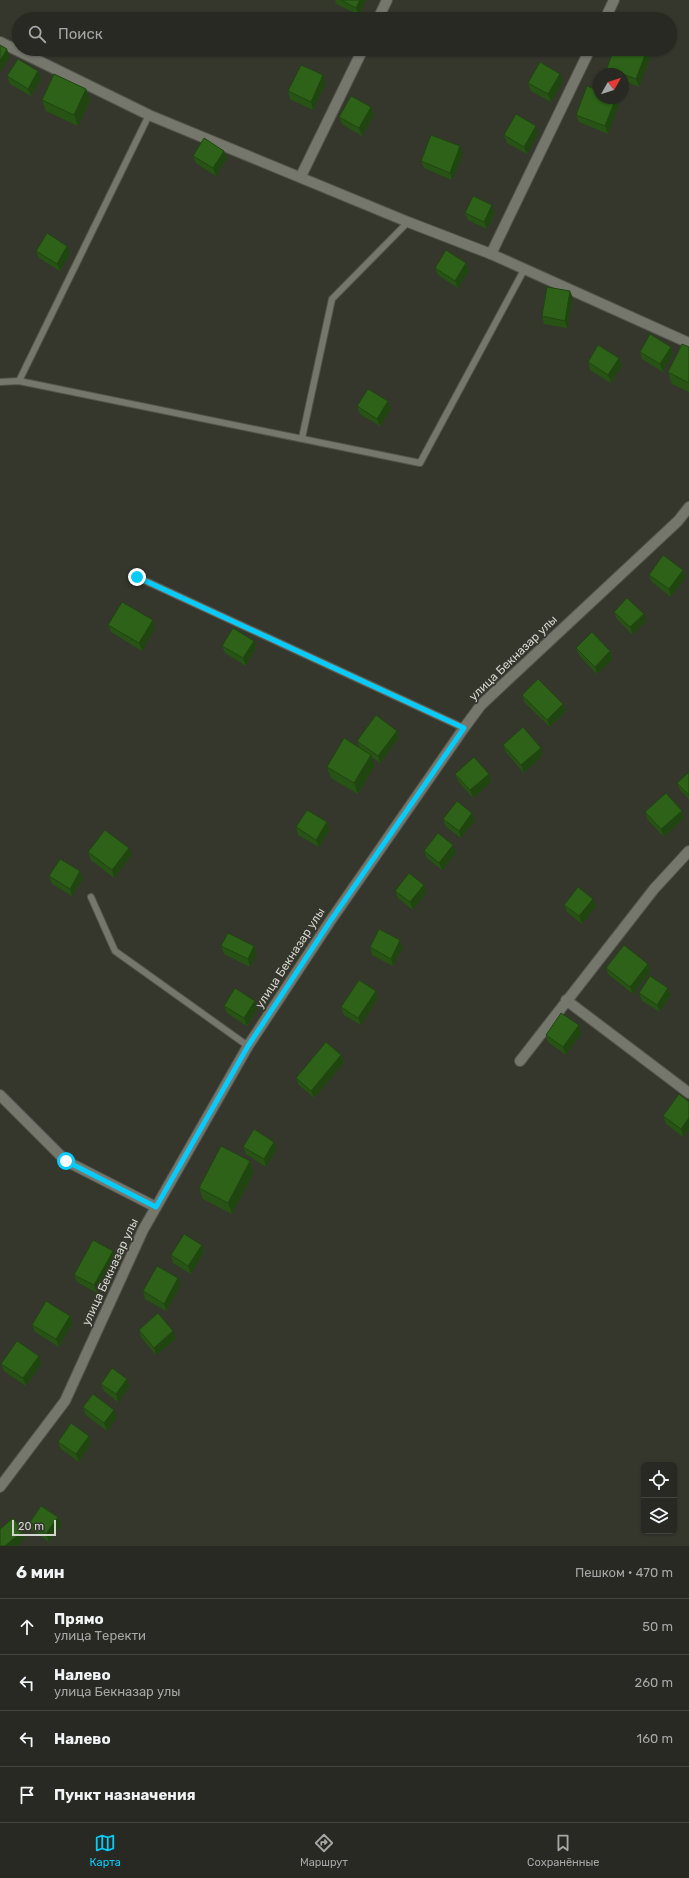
<!DOCTYPE html>
<html lang="ru">
<head>
<meta charset="utf-8">
<style>
	:root { --surface:#282922; --page:#30312a; --text:#f1f3f6; --muted:#a5a6a5; --line:#444540; --accent:#08cbfa }
	body { margin:0; font-family:Rubik,sans-serif; background:var(--page); color:var(--text) }
	.controls { position:absolute; right:12px; bottom:12px; display:grid; overflow:hidden; border-radius:6px; box-shadow:0 1px 3px #0004 }
	.controls button { width:36px; height:36px; display:grid; place-items:center; padding:0; border:0; border-bottom:1px solid var(--line); background:var(--surface); color:var(--text); font:20px sans-serif }
	.compass { position:absolute; left:593px; top:68px; width:36px; height:36px; border-radius:50%; background:var(--surface); box-shadow:0 1px 3px #0004; rotate:51deg }
	.scale { position:absolute; left:12px; bottom:10px; width:44px; box-sizing:border-box; padding-left:4px; border:2px solid #d2d4ce; border-top:0; font-size:11px; line-height:14px; white-space:nowrap; color:#d2d4ce; -webkit-text-stroke:3px #35372d; paint-order:stroke }
	.stop { position:absolute; width:12px; height:12px; margin:-9px; border:3px solid #08cbfa; border-radius:50%; background:#fff }
	.stop.end { background:#08cbfa; border-color:#fff; box-shadow:0 1px 4px #0008 }
	.list { margin:0; padding:0; list-style:none }
	h2 { display:flex; justify-content:space-between; align-items:center; height:52px; margin:0; padding:0 16px; font-size:17px }
	h2 small { font-size:13px; font-weight:400; color:var(--muted) }
	.list li { display:grid; grid-template-columns:26px 1fr auto; gap:12px; align-items:center; box-sizing:border-box; height:56px; padding:0 16px; border-top:1px solid var(--line) }
	.list b { display:block; font-size:15px; white-space:nowrap }
	.list p { margin:0; font-size:13px; white-space:nowrap; color:var(--muted) }
	.list em { font-size:13px; font-style:normal; color:var(--muted) }
	.icon { flex:none; width:22px; height:22px; fill:none; stroke:currentColor; stroke-width:2; stroke-linecap:round; stroke-linejoin:round }
	.map { position:relative; flex:none; width:689px; height:1546px; overflow:hidden }
	.search { position:absolute; background:var(--surface); box-shadow:0 1px 3px #0004; left:12px; right:12px; top:12px; height:44px; display:flex; align-items:center; gap:10px; box-sizing:border-box; padding:0 14px; border-radius:22px; color:var(--muted); font-size:15px }
	.sheet { height:276px; background:var(--surface) }
	nav { display:flex; justify-content:space-around; align-items:center; box-sizing:border-box; height:56px; border-top:1px solid var(--line); background:var(--surface); font-size:11px; color:var(--muted) }
	nav a { display:grid; justify-items:center; gap:2px }
	nav .on { color:var(--accent) }
	.map>svg:first-child { display:block }
	.lines { fill:none; stroke-linecap:round; stroke-linejoin:round }
	.service-casing { stroke:#53554c; stroke-width:8 }
	.minor-casing { stroke:#53554c; stroke-width:12 }
	.service { stroke:#75776d; stroke-width:6 }
	.minor { stroke:#75776d; stroke-width:10 }
	.wall { fill:#275415 }
	.shaded-wall { fill:#204511 }
	.building { fill:#2d6218; stroke:#204511 }
	.route { stroke:#08cbfa; stroke-width:5 }
	.labels { text-anchor:middle; dominant-baseline:central; stroke-width:3.5; stroke-linejoin:round; paint-order:stroke }
	.street-label { font-size:12px; fill:#d2d4ce; stroke:#35372d }
</style>
</head>
<body>
<div class="map">
<svg width="689" height="1546" viewBox="0 0 689 1546">
	<rect width="100%" height="100%" fill="#35372d"/>
	<g class="lines">
		<g class="service-casing">
			<g id="service">
				<polyline points="19,381 149,115"/>
				<polyline points="0,382 19,381 420,463 525,268"/>
				<polyline points="302,438 332,299 408,222"/>
				<polyline points="137,577 464,728"/>
				<polyline points="91,897 115,951 248,1046"/>
			</g>
		</g>
		<g class="minor-casing">
			<g id="minor">
				<polyline points="378,19 387,0"/>
				<polyline points="605,19 614,0"/>
				<polyline points="0,42 149,115 408,222 491,254 689,343"/>
				<polyline points="301,176 363,49"/>
				<polyline points="491,254 590,49"/>
				<polyline points="566,1000 689,1093"/>
				<polyline points="520,1061 654,889 689,851"/>
				<polyline points="0,1095 66,1161 156,1207"/>
				<polyline points="0,1487 65,1401 143,1230 248,1046 331,920 464,728 481,705 678,521 689,507"/>
			</g>
		</g>
		<use href="#service" class="service"/>
		<use href="#minor" class="minor"/>
	</g>
	<g class="wall">
		<polygon points="335,0 366,0 359,15 336,4"/>
		<polygon points="435,49 451,49 447,56"/>
		<polygon points="647,50 650,58 639,87 623,80 623,74 609,74 607,68"/>
		<polygon points="323,75 326,83 313,110 290,99 288,91"/>
		<polygon points="7,76 41,79 31,96 10,84"/>
		<polygon points="563,81 551,102 531,91 528,83"/>
		<polygon points="86,89 90,100 78,126 46,111 42,100"/>
		<polygon points="619,105 608,134 579,122 576,115"/>
		<polygon points="371,107 374,115 362,136 342,124 339,117"/>
		<polygon points="538,133 527,154 507,143 504,135"/>
		<polygon points="463,154 452,180 424,168 421,161"/>
		<polygon points="193,156 227,158 216,176 196,163"/>
		<polygon points="465,213 495,213 487,229 468,220"/>
		<polygon points="67,246 70,254 60,271 39,258 36,251"/>
		<polygon points="466,263 469,270 458,288 438,275 435,268"/>
		<polygon points="573,298 567,328 544,324 542,316"/>
		<polygon points="671,347 673,354 663,372 642,359 640,352"/>
		<polygon points="689,347 689,392 672,384 668,372"/>
		<polygon points="619,358 622,365 611,383 590,370 588,362"/>
		<polygon points="388,401 391,409 380,426 360,414 357,406"/>
		<polygon points="683,570 686,577 671,597 652,582 649,575"/>
		<polygon points="614,612 646,621 633,635 617,619"/>
		<polygon points="108,625 155,628 142,651 111,632"/>
		<polygon points="254,641 256,648 246,666 225,653 222,646"/>
		<polygon points="576,648 610,651 613,659 597,674 579,655"/>
		<polygon points="522,695 566,711 550,727 525,703"/>
		<polygon points="397,731 399,738 380,763 372,757 375,766 358,794 331,778 327,767 360,748 357,741"/>
		<polygon points="503,745 541,748 543,755 524,773 506,752"/>
		<polygon points="689,772 689,799 680,790 677,783"/>
		<polygon points="455,774 489,774 491,782 473,798 458,781"/>
		<polygon points="682,811 684,818 664,837 648,820 645,812"/>
		<polygon points="443,819 475,821 461,838 446,827"/>
		<polygon points="327,822 330,830 319,847 298,835 296,827"/>
		<polygon points="453,845 456,853 442,870 427,858 424,851"/>
		<polygon points="88,852 132,855 114,878 91,860"/>
		<polygon points="80,871 83,879 72,896 52,884 49,876"/>
		<polygon points="395,891 427,892 413,910 398,898"/>
		<polygon points="564,905 596,906 582,924 567,912"/>
		<polygon points="221,946 254,946 257,954 250,967 224,954"/>
		<polygon points="370,947 403,948 393,966 372,955"/>
		<polygon points="648,964 651,971 633,994 609,975 606,968"/>
		<polygon points="376,991 378,998 361,1025 344,1015 341,1007"/>
		<polygon points="639,993 671,995 660,1012 642,1001"/>
		<polygon points="224,1006 258,1008 247,1026 227,1013"/>
		<polygon points="582,1033 566,1055 548,1042 546,1035"/>
		<polygon points="341,1055 344,1063 314,1098 299,1085 296,1078"/>
		<polygon points="689,1102 689,1129 683,1137 666,1124 663,1116"/>
		<polygon points="243,1147 277,1149 266,1167 246,1154"/>
		<polygon points="254,1172 232,1214 203,1199 199,1188"/>
		<polygon points="202,1245 204,1252 191,1274 173,1263 171,1255"/>
		<polygon points="116,1258 97,1293 77,1282 74,1275"/>
		<polygon points="181,1285 166,1311 145,1299 143,1291"/>
		<polygon points="73,1323 59,1347 35,1332 32,1325"/>
		<polygon points="139,1330 176,1339 156,1355 141,1337"/>
		<polygon points="42,1363 26,1386 4,1371 1,1364"/>
		<polygon points="101,1384 130,1386 118,1402 104,1391"/>
		<polygon points="83,1407 117,1418 107,1431 86,1415"/>
		<polygon points="89,1436 91,1443 79,1462 61,1449 58,1442"/>
		<polygon points="58,1517 61,1525 49,1542 32,1530 30,1522"/>
	</g>
	<g class="shaded-wall">
		<polygon points="360,0 366,0 359,15 356,8"/>
		<polygon points="7,49 10,57 0,72 0,61"/>
		<polygon points="444,49 451,49 447,56"/>
		<polygon points="647,50 650,58 639,87 636,79"/>
		<polygon points="38,71 41,79 31,96 28,89"/>
		<polygon points="560,74 563,81 551,102 548,94"/>
		<polygon points="323,75 326,83 313,110 311,102"/>
		<polygon points="86,89 90,100 78,126 74,115"/>
		<polygon points="616,98 619,105 608,134 605,126"/>
		<polygon points="371,107 374,115 362,136 359,128"/>
		<polygon points="536,126 538,133 527,154 524,147"/>
		<polygon points="460,146 463,154 452,180 450,173"/>
		<polygon points="224,151 227,158 216,176 213,168"/>
		<polygon points="492,205 495,213 487,229 484,222"/>
		<polygon points="67,246 70,254 60,271 57,264"/>
		<polygon points="466,263 469,270 458,288 455,281"/>
		<polygon points="570,291 573,298 567,328 565,321"/>
		<polygon points="671,347 673,354 663,372 660,364"/>
		<polygon points="619,358 622,365 611,383 608,375"/>
		<polygon points="388,401 391,409 380,426 377,419"/>
		<polygon points="683,570 686,577 671,597 669,589"/>
		<polygon points="644,614 646,621 633,635 630,627"/>
		<polygon points="153,620 155,628 142,651 139,643"/>
		<polygon points="254,641 256,648 246,666 243,658"/>
		<polygon points="610,651 613,659 597,674 595,667"/>
		<polygon points="563,704 566,711 550,727 547,720"/>
		<polygon points="397,731 399,738 380,763 378,756"/>
		<polygon points="541,748 543,755 524,773 521,765"/>
		<polygon points="371,755 375,766 358,794 354,783"/>
		<polygon points="489,774 491,782 473,798 470,790"/>
		<polygon points="682,811 684,818 664,837 661,829"/>
		<polygon points="472,813 475,821 461,838 459,831"/>
		<polygon points="327,822 330,830 319,847 316,840"/>
		<polygon points="453,845 456,853 442,870 439,863"/>
		<polygon points="129,848 132,855 114,878 112,870"/>
		<polygon points="80,871 83,879 72,896 70,889"/>
		<polygon points="424,885 427,892 413,910 410,902"/>
		<polygon points="593,899 596,906 582,924 579,916"/>
		<polygon points="400,940 403,948 393,966 391,959"/>
		<polygon points="254,946 257,954 250,967 248,959"/>
		<polygon points="648,964 651,971 633,994 630,987"/>
		<polygon points="668,988 671,995 660,1012 657,1005"/>
		<polygon points="376,991 378,998 361,1025 358,1018"/>
		<polygon points="255,1001 258,1008 247,1026 244,1018"/>
		<polygon points="579,1025 582,1033 566,1055 563,1047"/>
		<polygon points="341,1055 344,1063 314,1098 311,1091"/>
		<polygon points="689,1118 689,1129 683,1137 681,1129"/>
		<polygon points="274,1142 277,1149 266,1167 264,1159"/>
		<polygon points="250,1161 254,1172 232,1214 228,1203"/>
		<polygon points="202,1245 204,1252 191,1274 188,1266"/>
		<polygon points="113,1251 116,1258 97,1293 94,1285"/>
		<polygon points="178,1278 181,1285 166,1311 164,1304"/>
		<polygon points="70,1316 73,1323 59,1347 56,1339"/>
		<polygon points="173,1331 176,1339 156,1355 154,1348"/>
		<polygon points="39,1356 42,1363 26,1386 23,1378"/>
		<polygon points="127,1379 130,1386 118,1402 116,1394"/>
		<polygon points="114,1410 117,1418 107,1431 104,1423"/>
		<polygon points="89,1436 91,1443 79,1462 76,1454"/>
		<polygon points="58,1517 61,1525 49,1542 46,1534"/>
		<polygon points="23,1531 26,1538 17,1546 5,1546"/>
	</g>
	<g class="building">
		<polygon points="341,0 360,0 356,8"/>
		<polygon points="436,16 442,19 434,19"/>
		<polygon points="0,45 7,49 0,61"/>
		<polygon points="614,49 644,49 647,50 636,79 607,68"/>
		<polygon points="18,59 38,71 28,89 7,76"/>
		<polygon points="540,62 560,74 548,94 528,83"/>
		<polygon points="301,65 323,75 311,102 288,91"/>
		<polygon points="54,74 86,89 74,115 42,100"/>
		<polygon points="587,86 599,91 599,98 616,98 605,126 576,115"/>
		<polygon points="351,96 371,107 359,128 339,117"/>
		<polygon points="516,114 536,126 524,147 504,135"/>
		<polygon points="431,135 460,146 450,173 421,161"/>
		<polygon points="204,138 224,151 213,168 193,156"/>
		<polygon points="473,196 492,205 484,222 465,213"/>
		<polygon points="47,233 67,246 57,264 36,251"/>
		<polygon points="446,250 466,263 455,281 435,268"/>
		<polygon points="547,287 570,291 565,321 542,316"/>
		<polygon points="650,334 671,347 660,364 640,352"/>
		<polygon points="682,344 689,347 689,383 668,372"/>
		<polygon points="598,345 619,358 608,375 588,362"/>
		<polygon points="368,389 388,401 377,419 357,406"/>
		<polygon points="663,555 683,570 669,589 649,575"/>
		<polygon points="627,598 644,614 630,627 614,612"/>
		<polygon points="122,602 153,620 139,643 108,625"/>
		<polygon points="233,628 254,641 243,658 222,646"/>
		<polygon points="592,632 610,651 595,667 576,648"/>
		<polygon points="538,679 563,704 547,720 522,695"/>
		<polygon points="376,715 397,731 378,756 357,741"/>
		<polygon points="523,727 541,748 521,765 503,745"/>
		<polygon points="344,738 371,755 354,783 327,767"/>
		<polygon points="474,757 489,774 470,790 455,774"/>
		<polygon points="689,772 689,795 677,783"/>
		<polygon points="666,793 682,811 661,829 645,812"/>
		<polygon points="457,801 472,813 459,831 443,819"/>
		<polygon points="307,810 327,822 316,840 296,827"/>
		<polygon points="105,830 129,848 112,870 88,852"/>
		<polygon points="438,833 453,845 439,863 424,851"/>
		<polygon points="60,859 80,871 70,889 49,876"/>
		<polygon points="409,873 424,885 410,902 395,891"/>
		<polygon points="578,887 593,899 579,916 564,905"/>
		<polygon points="379,929 400,940 391,959 370,947"/>
		<polygon points="228,933 254,946 248,959 221,946"/>
		<polygon points="624,945 648,964 630,987 606,968"/>
		<polygon points="650,976 668,988 657,1005 639,993"/>
		<polygon points="359,980 376,991 358,1018 341,1007"/>
		<polygon points="235,988 255,1001 244,1018 224,1006"/>
		<polygon points="561,1013 579,1025 563,1047 546,1035"/>
		<polygon points="326,1042 341,1055 311,1091 296,1078"/>
		<polygon points="679,1094 689,1102 689,1118 681,1129 663,1116"/>
		<polygon points="254,1129 274,1142 264,1159 243,1147"/>
		<polygon points="221,1146 250,1161 228,1203 199,1188"/>
		<polygon points="184,1234 202,1245 188,1266 171,1255"/>
		<polygon points="93,1240 113,1251 94,1285 74,1275"/>
		<polygon points="157,1266 178,1278 164,1304 143,1291"/>
		<polygon points="46,1301 70,1316 56,1339 32,1325"/>
		<polygon points="158,1313 173,1331 154,1348 139,1330"/>
		<polygon points="17,1341 39,1356 23,1378 1,1364"/>
		<polygon points="112,1368 127,1379 116,1394 101,1384"/>
		<polygon points="93,1394 114,1410 104,1423 83,1407"/>
		<polygon points="71,1423 89,1436 76,1454 58,1442"/>
		<polygon points="41,1506 58,1517 46,1534 30,1522"/>
		<polygon points="13,1518 23,1531 5,1546 0,1546 0,1529"/>
	</g>
	<g class="lines">
		<polyline class="route" points="66,1161 156,1207 248,1046 331,920 464,728 137,577"/>
	</g>
	<g class="labels">
		<g class="street-label">
			<text transform="translate(513 658) rotate(-44)">улица Бекназар улы</text>
			<text transform="translate(290 958) rotate(-57)">улица Бекназар улы</text>
			<text transform="translate(110 1272) rotate(-65)">улица Бекназар улы</text>
		</g>
	</g>
</svg>
<div class="controls">
<button><svg class="icon" aria-label="locate" viewBox="0 0 24 24"><circle cx="12" cy="12" r="6"/><path d="M12 2v4M12 18v4M2 12h4M18 12h4"/></svg></button>
<button><svg class="icon" aria-label="layers" viewBox="0 0 24 24"><path d="M12 4l9 5-9 5-9-5zM3 14l9 5 9-5"/></svg></button>
</div>
<svg class="compass" viewBox="-18 -18 36 36"><path d="M0-13l5 13h-10z" fill="#e53935"/><path d="M0 13l5-13h-10z" fill="#a5a6a5"/></svg>
<div class="scale">20 m</div>
<div class="stop" style="left:66px;top:1161px"></div>
<div class="stop end" style="left:137px;top:577px"></div>
<div class="search"><svg class="icon" aria-label="search" viewBox="0 0 24 24"><circle cx="10" cy="10" r="6"/><path d="M15 15l6 6"/></svg>Поиск</div>
</div>
<section class="sheet">
<h2>6 мин<small>Пешком · 470 m</small></h2>
<ul class="list">
<li><svg class="icon" aria-label="ahead" viewBox="0 0 24 24"><path d="M12 20V5M6 11l6-6 6 6"/></svg><div><b>Прямо</b><p>улица Теректи</p></div><em>50 m</em></li>
<li><svg class="icon" aria-label="left" viewBox="0 0 24 24"><path d="M17 20v-9H6M10 6l-5 5 5 5"/></svg><div><b>Налево</b><p>улица Бекназар улы</p></div><em>260 m</em></li>
<li><svg class="icon" aria-label="left" viewBox="0 0 24 24"><path d="M17 20v-9H6M10 6l-5 5 5 5"/></svg><div><b>Налево</b></div><em>160 m</em></li>
<li><svg class="icon" aria-label="arrive" viewBox="0 0 24 24"><path d="M6 21V4h12l-3 4 3 4H6"/></svg><div><b>Пункт назначения</b></div></li>
</ul>
</section>
<nav>
<a class="on"><svg class="icon" aria-label="map" viewBox="0 0 24 24"><path d="M3 6l6-2 6 2 6-2v14l-6 2-6-2-6 2zM9 4v14M15 6v14"/></svg>Карта</a>
<a><svg class="icon" aria-label="directions" viewBox="0 0 24 24"><path d="M12 3l9 9-9 9-9-9zM9 14v-3h6M13 9l2 2-2 2"/></svg>Маршрут</a>
<a><svg class="icon" aria-label="saved" viewBox="0 0 24 24"><path d="M7 4h10v16l-5-4-5 4z"/></svg>Сохранённые</a>
</nav>
</body>
</html>
